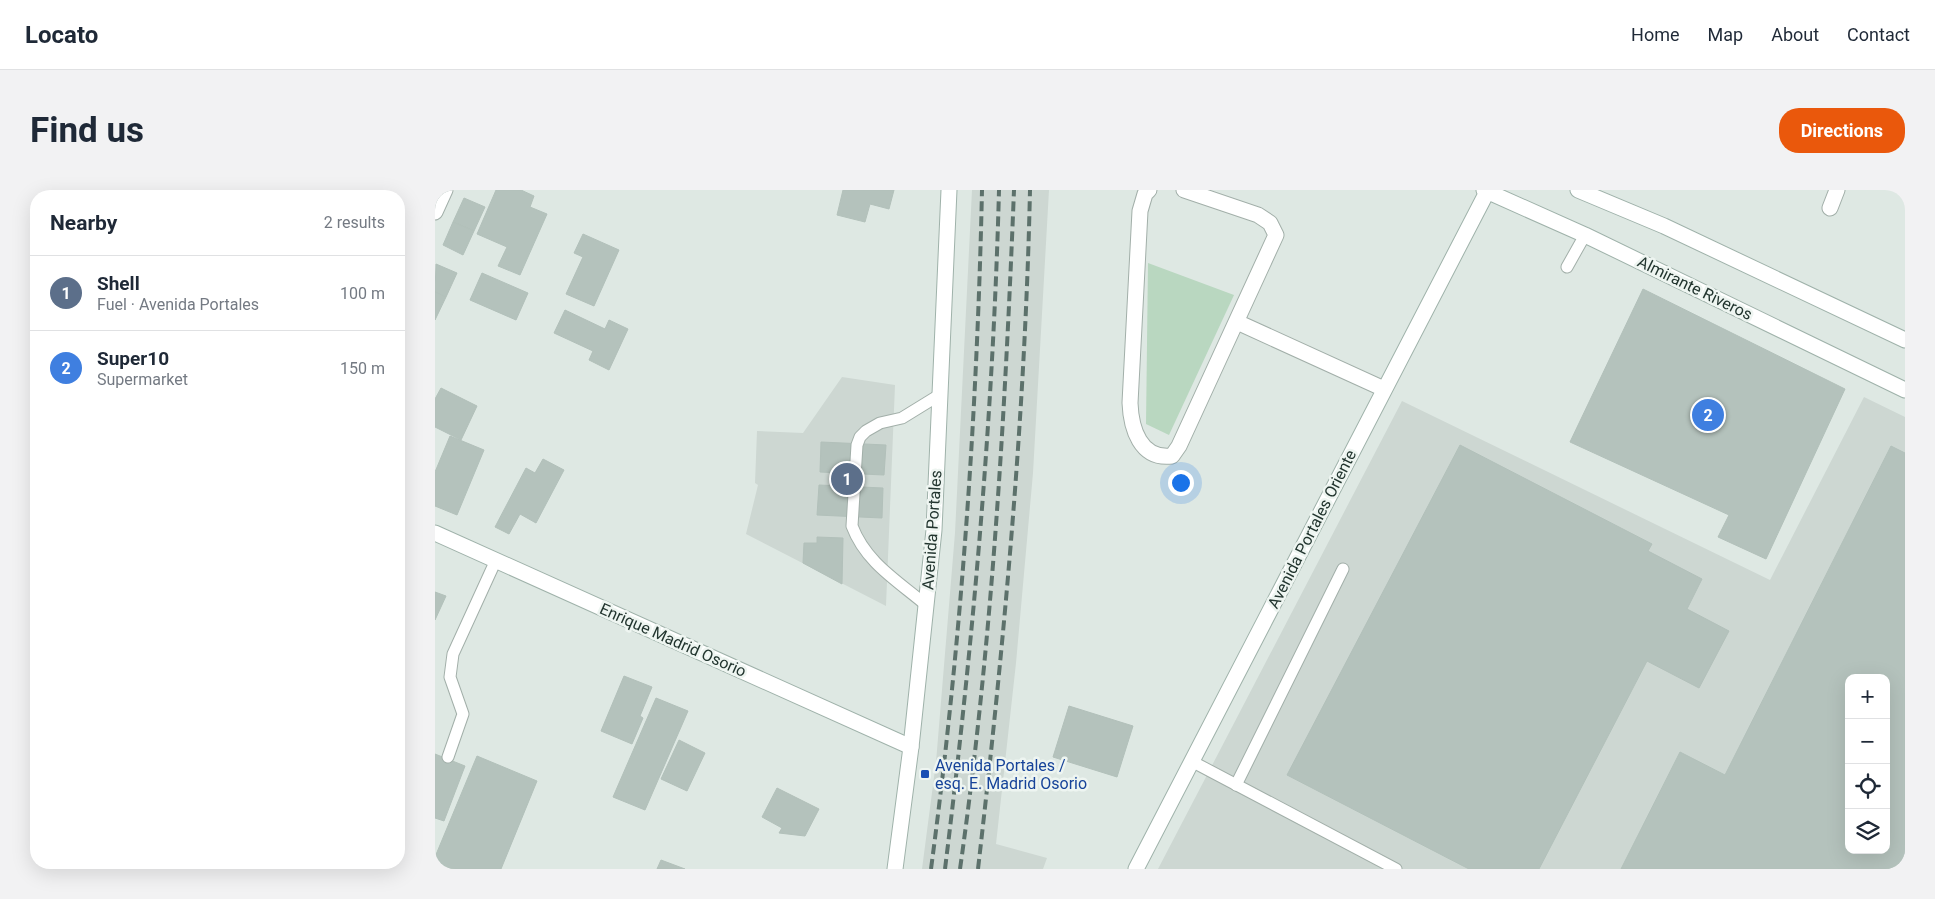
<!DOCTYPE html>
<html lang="en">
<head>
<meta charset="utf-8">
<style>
	:root { --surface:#fff; --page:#f2f2f3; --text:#1f2937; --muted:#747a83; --line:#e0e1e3; --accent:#ea580c }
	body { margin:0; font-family:Roboto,sans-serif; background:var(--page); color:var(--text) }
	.controls { position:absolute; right:15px; bottom:15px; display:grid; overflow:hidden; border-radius:10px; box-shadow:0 5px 20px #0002 }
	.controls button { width:45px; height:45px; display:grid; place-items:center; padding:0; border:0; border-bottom:1px solid var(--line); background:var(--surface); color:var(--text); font:25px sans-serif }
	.you { position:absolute; left:745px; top:292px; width:18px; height:18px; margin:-12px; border:4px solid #fff; border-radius:50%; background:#1a73e8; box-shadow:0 0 0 8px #1a73e833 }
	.badge { display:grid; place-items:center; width:32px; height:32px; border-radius:50%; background:var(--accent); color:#fff; font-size:16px; font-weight:700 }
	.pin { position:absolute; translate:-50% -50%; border:2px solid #fff; box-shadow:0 1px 5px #0006 }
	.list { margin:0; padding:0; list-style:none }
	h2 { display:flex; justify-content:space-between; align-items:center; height:65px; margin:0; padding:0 20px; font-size:21px }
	h2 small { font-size:16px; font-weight:400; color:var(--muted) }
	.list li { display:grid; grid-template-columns:32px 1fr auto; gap:15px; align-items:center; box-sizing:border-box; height:75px; padding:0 20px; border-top:1px solid var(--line) }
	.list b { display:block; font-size:19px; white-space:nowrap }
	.list p { margin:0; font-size:16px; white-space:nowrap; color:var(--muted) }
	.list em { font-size:16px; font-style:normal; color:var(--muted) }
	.icon { flex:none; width:28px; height:28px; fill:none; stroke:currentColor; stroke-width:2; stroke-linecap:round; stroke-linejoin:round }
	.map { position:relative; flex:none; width:1470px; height:679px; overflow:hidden; border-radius:20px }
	header { display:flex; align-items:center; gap:30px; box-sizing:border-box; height:70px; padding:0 25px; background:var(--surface); border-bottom:1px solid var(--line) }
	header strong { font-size:24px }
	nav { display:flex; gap:28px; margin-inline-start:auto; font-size:18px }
	.intro { display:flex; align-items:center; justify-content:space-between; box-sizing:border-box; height:120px; padding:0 30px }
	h1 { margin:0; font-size:35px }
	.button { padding:12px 22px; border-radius:20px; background:var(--accent); color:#fff; font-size:18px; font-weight:700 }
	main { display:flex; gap:30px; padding:0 30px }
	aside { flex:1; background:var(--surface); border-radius:20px; box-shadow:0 5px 20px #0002 }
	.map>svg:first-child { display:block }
	.built { fill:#cdd7d2; fill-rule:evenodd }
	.green { fill:#b9d7c0 }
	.building { fill:#b4c2bc; stroke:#b2c0ba; fill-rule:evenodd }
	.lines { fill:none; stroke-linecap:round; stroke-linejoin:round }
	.lane-casing { stroke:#a2afa9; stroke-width:13 }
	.street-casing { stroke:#a2afa9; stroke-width:17 }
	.secondary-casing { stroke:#9fb2aa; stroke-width:17 }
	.lane { stroke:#fff; stroke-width:11 }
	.street { stroke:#fff; stroke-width:15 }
	.secondary { stroke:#fff; stroke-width:15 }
	.rail { stroke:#5c716b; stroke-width:4; stroke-dasharray:10 5; stroke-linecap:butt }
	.transit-dot { fill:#1a4fb4; stroke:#eef5f1; stroke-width:2 }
	.labels { text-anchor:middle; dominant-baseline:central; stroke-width:5; stroke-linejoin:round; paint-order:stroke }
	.street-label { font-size:16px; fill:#22352f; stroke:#eef5f1 }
	.transit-label { font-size:16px; fill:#164399; stroke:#eef5f1; text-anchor:start }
</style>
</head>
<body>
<header>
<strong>Locato</strong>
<nav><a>Home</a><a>Map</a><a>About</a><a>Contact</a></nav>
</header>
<div class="intro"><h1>Find us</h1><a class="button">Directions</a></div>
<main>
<aside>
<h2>Nearby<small>2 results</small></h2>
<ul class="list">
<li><span class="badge" style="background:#5c6f8a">1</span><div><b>Shell</b><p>Fuel · Avenida Portales</p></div><em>100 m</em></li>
<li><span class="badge" style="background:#3f7fe0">2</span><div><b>Super10</b><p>Supermarket</p></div><em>150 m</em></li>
</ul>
</aside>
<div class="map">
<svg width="1470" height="679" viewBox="0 0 1470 679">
	<rect width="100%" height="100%" fill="#dee8e3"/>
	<g class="built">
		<polygon points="537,0 614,0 598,283 581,473 561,654 612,668 608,679 487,679 501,572 520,343"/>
		<polygon points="407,187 460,195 451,416 311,344 323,295 320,293 322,241 368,243"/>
		<path d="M1429,207L1470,227V679H723L967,211L1335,390ZM1414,488H1451V660H1414Z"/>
	</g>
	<polygon class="green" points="713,73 799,105 734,245 711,234"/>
	<g class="building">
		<polygon points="61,0 86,0 99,6 95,17 112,24 85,85 63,76 72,57 42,44"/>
		<polygon points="408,0 459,0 454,19 435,14 430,32 402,25"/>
		<polygon points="29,8 50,17 39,41 18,32"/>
		<polygon points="18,32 39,41 28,65 8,55"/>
		<polygon points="148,44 184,60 159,116 131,104 148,67 139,63"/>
		<polygon points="1,74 22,83 11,107 0,102"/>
		<polygon points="47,83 93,103 81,130 35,110"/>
		<polygon points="1208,99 1410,199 1331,369 1283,347 1294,325 1135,252"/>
		<polygon points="0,102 11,107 0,130"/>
		<polygon points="130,120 170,139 174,130 193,139 174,180 154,170 158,161 119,143"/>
		<polygon points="6,198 42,216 26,250 0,237 0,209"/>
		<polygon points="15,246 49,260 22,325 0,316 0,282"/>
		<polygon points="386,252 451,255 449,285 385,282"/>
		<polygon points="1025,255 1217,354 1213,361 1267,389 1252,419 1294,441 1264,498 1212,471 1104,679 1034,679 852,585"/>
		<path d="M1456,256L1470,263V679H1186L1245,562L1290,585ZM1414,488H1451V660H1414Z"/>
		<polygon points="108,269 129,280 101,333 85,324 74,344 60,337 91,278 100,283"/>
		<polygon points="384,295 448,298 447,328 382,325"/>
		<polygon points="382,347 408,348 407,394 368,373 369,353 382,353"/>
		<polygon points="0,402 11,406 0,430"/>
		<polygon points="189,486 217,497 205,526 208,528 197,554 166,541"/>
		<polygon points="221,508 253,521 210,620 178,607"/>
		<polygon points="634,516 698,536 682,587 618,567"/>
		<polygon points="244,550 270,563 252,601 226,589"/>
		<polygon points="0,564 30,576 9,631 0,628"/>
		<polygon points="42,566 102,591 66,679 0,679 0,667"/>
		<polygon points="342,598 384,619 370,646 344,643 347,638 327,627"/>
		<polygon points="226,670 250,679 222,679"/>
	</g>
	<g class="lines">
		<g class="lane-casing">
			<g id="lane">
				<polyline points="1132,77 1150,45"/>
				<path d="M491,415C463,391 431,373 417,336L422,255L425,247L431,241L445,233L467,228L506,204"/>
				<polyline points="13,567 28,524 15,487 18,464 61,370"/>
				<polyline points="758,572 961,679"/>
				<polyline points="801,595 908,379"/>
			</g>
		</g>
		<g class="street-casing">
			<g id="street">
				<path d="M714,0L710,4L705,21L695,213C696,238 705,270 737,266L744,256L841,45L835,33L823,25L749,0"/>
				<polyline points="1395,18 1402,0"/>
				<polyline points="0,22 10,0"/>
				<polyline points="802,132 949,199"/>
			</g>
		</g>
		<g class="secondary-casing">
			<g id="secondary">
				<polyline points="1049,0 1150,45 1470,200"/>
				<polyline points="1143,0 1229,36 1470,150"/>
				<polyline points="0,343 476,557"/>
				<polyline points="460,679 476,557 499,340 514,0"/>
				<polyline points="701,679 1053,0"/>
			</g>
		</g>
		<use href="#lane" class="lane"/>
		<use href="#street" class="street"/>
		<use href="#secondary" class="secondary"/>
		<g class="rail">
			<path d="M496,679C526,454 542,227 547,0"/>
			<path d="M510,679C538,453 558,227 564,0"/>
			<path d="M525,679C557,454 570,226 579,0"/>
			<path d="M543,679C569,454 590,227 595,0"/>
		</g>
	</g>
	<rect class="transit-dot" x="485" y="579" width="10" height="10" rx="2.5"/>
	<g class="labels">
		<g class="street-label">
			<text transform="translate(1260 98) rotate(26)">Almirante Riveros</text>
			<text transform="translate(877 339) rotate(-63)">Avenida Portales Oriente</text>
			<text transform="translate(497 340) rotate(-86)">Avenida Portales</text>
			<text transform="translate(238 450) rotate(24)">Enrique Madrid Osorio</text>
		</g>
		<g class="transit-label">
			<text x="500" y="575">Avenida Portales /<tspan x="500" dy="18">esq. E. Madrid Osorio</tspan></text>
		</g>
	</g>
</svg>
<div class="controls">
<button>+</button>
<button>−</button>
<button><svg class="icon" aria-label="locate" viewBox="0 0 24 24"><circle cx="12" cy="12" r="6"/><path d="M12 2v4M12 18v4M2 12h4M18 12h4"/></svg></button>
<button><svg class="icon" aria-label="layers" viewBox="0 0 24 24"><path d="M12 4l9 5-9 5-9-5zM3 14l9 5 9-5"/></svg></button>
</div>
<div class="you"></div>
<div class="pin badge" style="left:412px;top:289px;background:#5c6f8a">1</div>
<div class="pin badge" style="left:1273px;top:225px;background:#3f7fe0">2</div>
</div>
</main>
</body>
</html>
